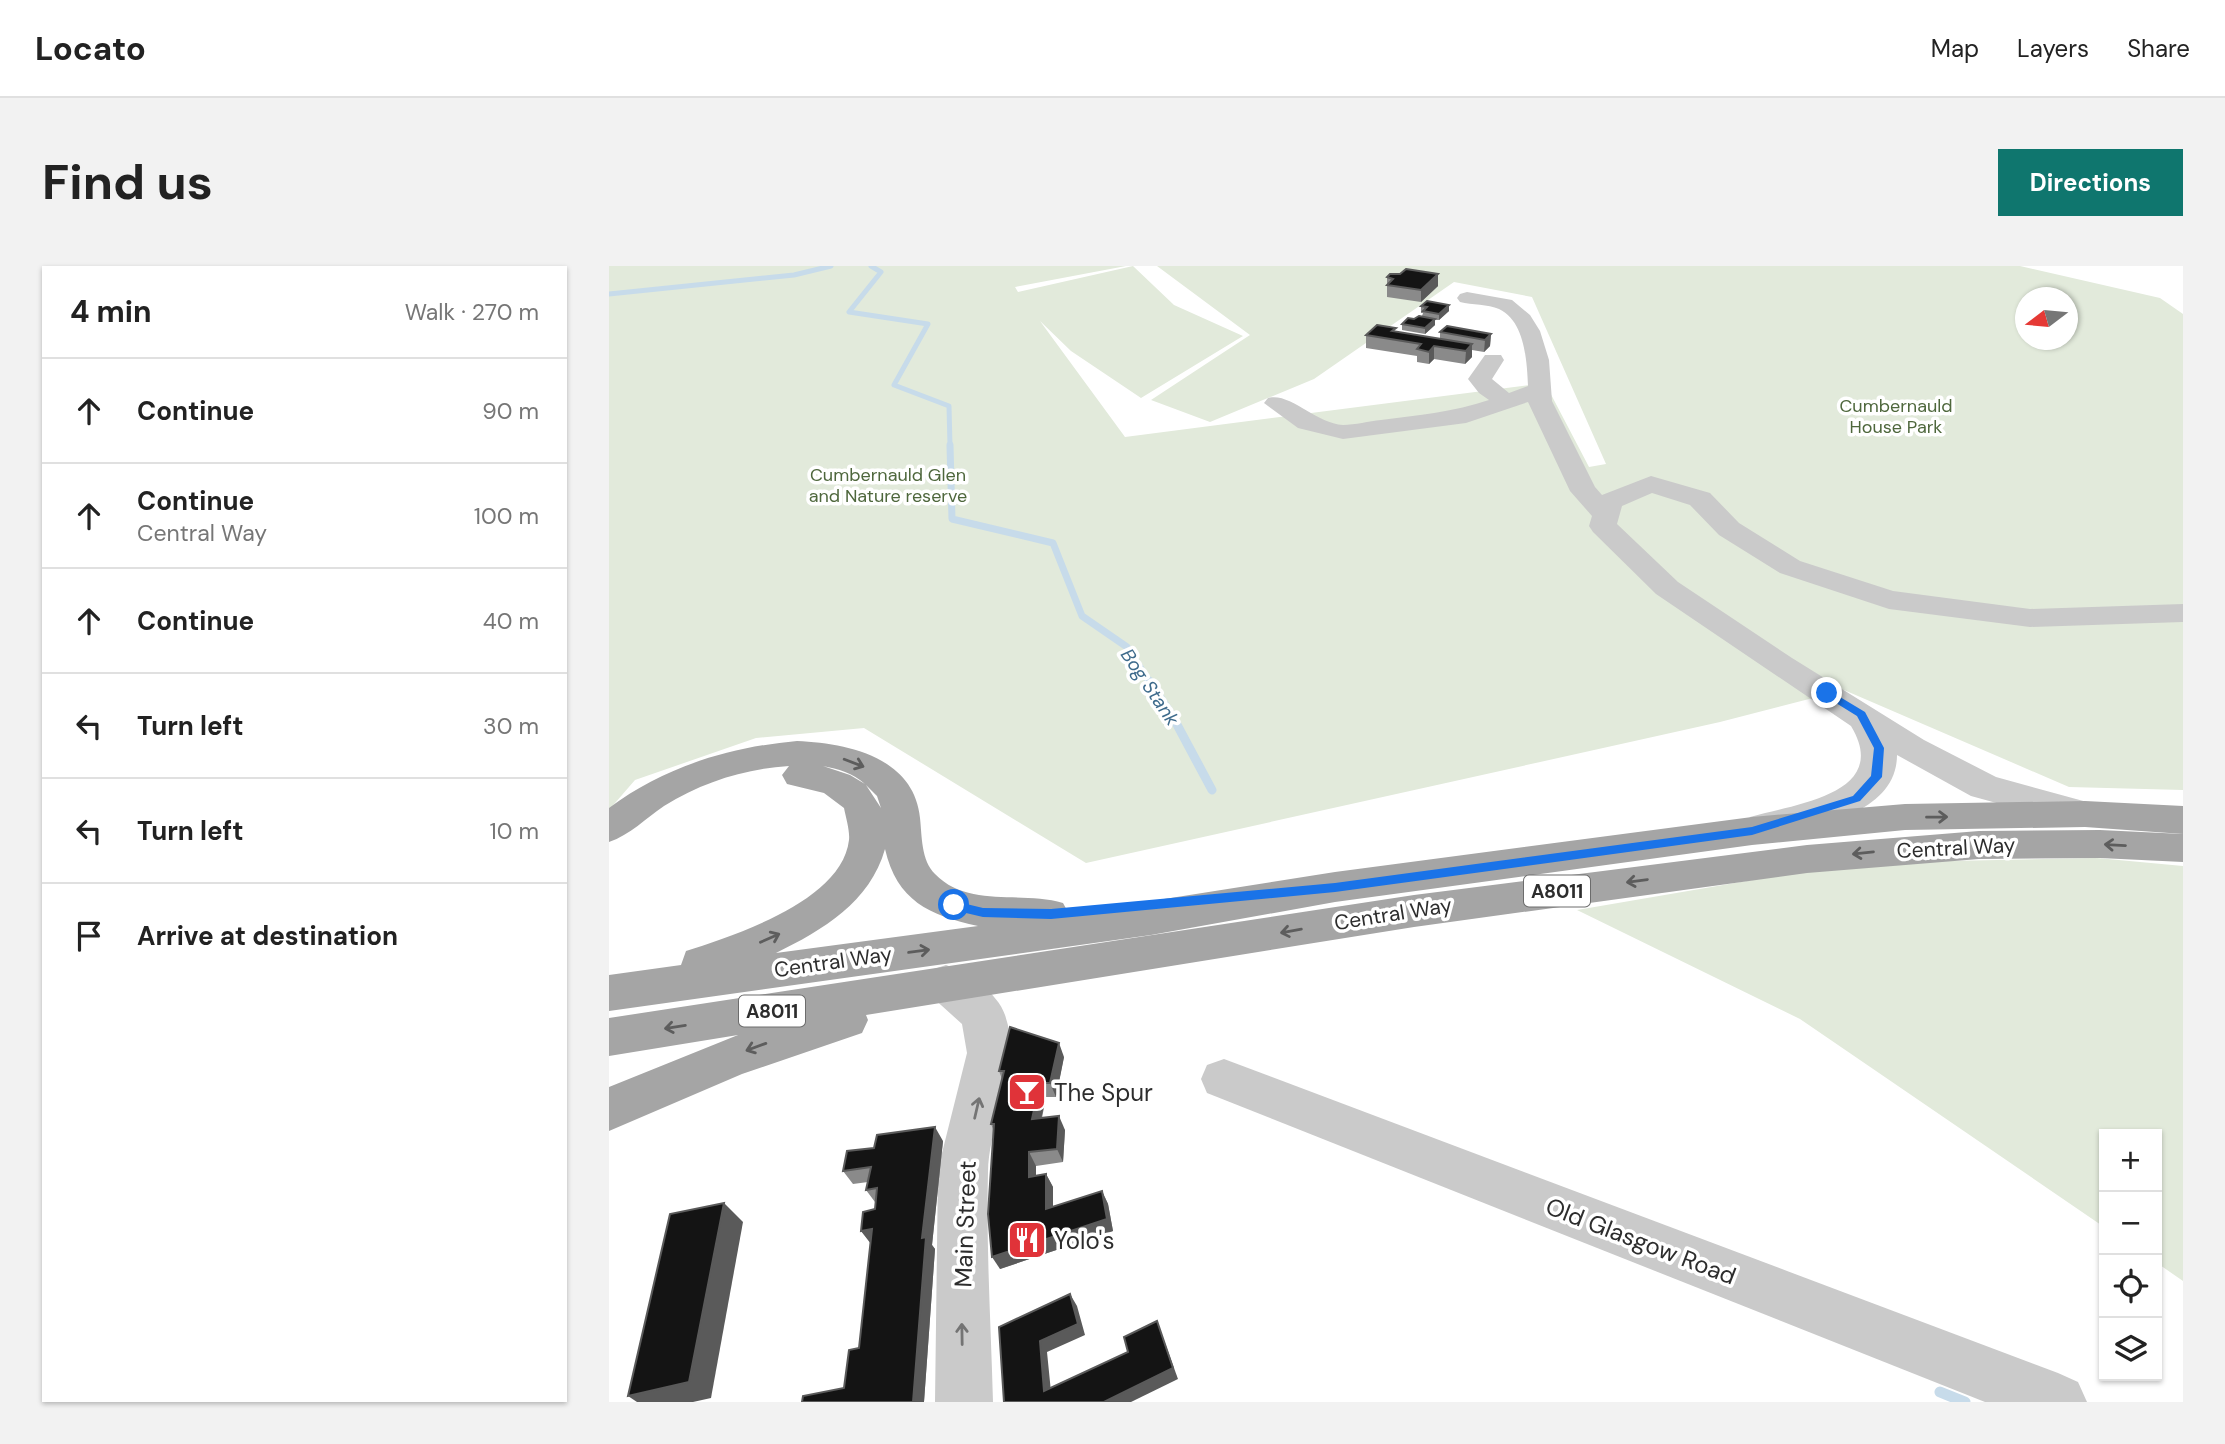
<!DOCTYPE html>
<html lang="en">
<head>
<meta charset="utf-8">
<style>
	:root { --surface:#fff; --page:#f2f2f2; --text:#222; --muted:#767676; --line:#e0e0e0; --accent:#0f766e }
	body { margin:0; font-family:"DM Sans",sans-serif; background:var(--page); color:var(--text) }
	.controls { position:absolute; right:21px; bottom:21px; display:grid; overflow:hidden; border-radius:0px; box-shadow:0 2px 5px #0004 }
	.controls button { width:63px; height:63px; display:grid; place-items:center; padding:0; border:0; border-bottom:2px solid var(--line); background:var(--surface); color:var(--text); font:35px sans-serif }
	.compass { position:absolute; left:1406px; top:21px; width:63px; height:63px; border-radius:50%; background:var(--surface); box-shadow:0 2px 5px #0004; rotate:254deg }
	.stop { position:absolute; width:21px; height:21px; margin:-16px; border:5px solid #1a73e8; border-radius:50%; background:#fff }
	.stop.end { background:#1a73e8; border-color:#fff; box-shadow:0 2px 7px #0008 }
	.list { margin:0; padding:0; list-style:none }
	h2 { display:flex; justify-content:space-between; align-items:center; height:91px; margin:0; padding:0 28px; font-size:30px }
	h2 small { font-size:23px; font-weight:400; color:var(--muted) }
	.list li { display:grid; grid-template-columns:46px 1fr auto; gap:21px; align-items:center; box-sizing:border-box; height:105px; padding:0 28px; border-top:2px solid var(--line) }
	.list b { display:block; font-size:26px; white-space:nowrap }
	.list p { margin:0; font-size:23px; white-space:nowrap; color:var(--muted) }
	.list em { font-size:23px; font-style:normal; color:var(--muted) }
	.icon { flex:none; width:38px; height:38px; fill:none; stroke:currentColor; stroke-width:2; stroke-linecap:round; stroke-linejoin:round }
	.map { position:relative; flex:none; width:1574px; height:1136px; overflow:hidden; border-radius:0px }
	header { display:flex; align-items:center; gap:42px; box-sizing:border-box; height:98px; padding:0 35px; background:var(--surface); border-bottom:2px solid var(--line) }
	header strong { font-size:33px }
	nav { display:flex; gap:38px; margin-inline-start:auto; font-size:24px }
	.intro { display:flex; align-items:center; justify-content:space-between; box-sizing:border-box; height:168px; padding:0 42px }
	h1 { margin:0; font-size:49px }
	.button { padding:18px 32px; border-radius:0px; background:var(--accent); color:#fff; font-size:24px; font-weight:700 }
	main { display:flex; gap:42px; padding:0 42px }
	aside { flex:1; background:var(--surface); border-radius:0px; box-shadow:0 2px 5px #0004 }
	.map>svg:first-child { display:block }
	.green { fill:#e2eadb; fill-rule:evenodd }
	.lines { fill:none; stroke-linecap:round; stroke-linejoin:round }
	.stream-far3 { stroke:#c7dbea; stroke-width:5 }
	.stream-far2 { stroke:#c7dbea; stroke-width:7 }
	.stream-far1 { stroke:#c7dbea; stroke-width:9 }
	.stream { stroke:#c7dbea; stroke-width:11 }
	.minor { fill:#cacaca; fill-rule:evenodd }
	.major { fill:#a5a5a5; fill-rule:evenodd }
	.wall { fill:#8a8a8a }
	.shaded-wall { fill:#5a5a5a }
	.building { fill:#141414; stroke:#5a5a5a; stroke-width:2 }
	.oneway { stroke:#5d5d5d }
	.oneway2 { stroke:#747474 }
	.route { fill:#1a73e8 }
	.labels { text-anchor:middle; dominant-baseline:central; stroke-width:7; stroke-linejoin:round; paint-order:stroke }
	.far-park-label { font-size:18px; fill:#4e673c; stroke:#fff }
	.far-water-label { font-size:19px; font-style:italic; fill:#3e6b8c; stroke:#fff }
	.shield { fill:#fff; stroke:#6c6c6c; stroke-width:2 }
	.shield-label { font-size:19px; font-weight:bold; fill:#2d2d2d }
	.street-label { font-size:21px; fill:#2d2d2d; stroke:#fff }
	.near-poi-label { font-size:24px; fill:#2d2d2d; stroke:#fff; text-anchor:start }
	.near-street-label { font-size:24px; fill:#2d2d2d; stroke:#fff }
</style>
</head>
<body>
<header>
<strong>Locato</strong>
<nav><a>Map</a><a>Layers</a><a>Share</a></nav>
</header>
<div class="intro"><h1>Find us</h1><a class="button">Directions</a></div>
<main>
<aside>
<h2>4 min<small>Walk · 270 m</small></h2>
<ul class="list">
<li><svg class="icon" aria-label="ahead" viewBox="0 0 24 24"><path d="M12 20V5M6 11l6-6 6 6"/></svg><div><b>Continue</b></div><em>90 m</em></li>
<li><svg class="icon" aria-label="ahead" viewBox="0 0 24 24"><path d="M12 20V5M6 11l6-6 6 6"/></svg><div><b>Continue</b><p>Central Way</p></div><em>100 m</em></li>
<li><svg class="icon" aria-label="ahead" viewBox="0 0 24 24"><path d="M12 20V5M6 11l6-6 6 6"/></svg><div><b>Continue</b></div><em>40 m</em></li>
<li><svg class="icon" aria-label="left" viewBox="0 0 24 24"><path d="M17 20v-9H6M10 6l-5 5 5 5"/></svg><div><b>Turn left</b></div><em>30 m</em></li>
<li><svg class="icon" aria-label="left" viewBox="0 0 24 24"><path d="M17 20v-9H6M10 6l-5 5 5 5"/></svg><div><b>Turn left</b></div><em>10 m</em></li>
<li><svg class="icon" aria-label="arrive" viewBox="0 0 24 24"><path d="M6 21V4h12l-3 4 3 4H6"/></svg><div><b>Arrive at destination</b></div></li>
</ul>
</aside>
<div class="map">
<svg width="1574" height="1136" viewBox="0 0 1574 1136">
	<rect width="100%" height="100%" fill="#fff"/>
	<g class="green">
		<path d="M0,0H517L406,21L409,26L524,0L565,39L634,70L532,132L462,85L431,55L516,171L936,117L980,201L997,198L923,31L845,16L705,113L601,156L542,134L641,69L548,0H1411L1551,32L1574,48V524L1460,521L1235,424L1111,456L477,597L255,462L147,472L26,514L0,544ZM1416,32H1458V74H1416Z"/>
		<polygon points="1488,592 1574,600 1574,1015 1548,997 1548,868 1495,868 1495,961 1191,753 968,644 1243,597"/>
	</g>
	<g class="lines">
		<g class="stream-far3">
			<polyline points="262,0 272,6 240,46 319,58 285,119 340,140 341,180"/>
			<polyline points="0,28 185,9 222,0"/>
		</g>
		<polyline class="stream-far2" points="341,179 343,253 444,277 473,350 518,381 541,417"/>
		<polyline class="stream-far1" points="540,415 565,453 603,524"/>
		<polyline class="stream" points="1331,1126 1356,1136"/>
		<g class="minor">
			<path d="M858,26L903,34L921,49L931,65L940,94L943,135L986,221L993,229L1042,210L1101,227L1130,257L1191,295L1284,325L1421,343L1574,338V356L1421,361L1280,343L1171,307L1110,269L1081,239L1043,227L1013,240L1008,258L1069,316L1183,392L1315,474L1387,511L1489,539L1495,548L1489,557L1476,561L1362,530L1288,489C1288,550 1200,562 1155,575L1141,571L1136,561L1141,551C1186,538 1283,528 1242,460L1047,328L984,266L980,260L983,250L961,225L919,136L857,157L734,173L689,162L655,137L659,132C681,126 706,157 734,159C746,159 760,155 772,154C809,149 845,146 880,134L870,127L859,113L876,89H892L895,94L883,113L900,127L919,120C918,96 916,55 890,43C879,38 863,39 851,36L848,32L851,28Z"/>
			<path d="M337,699C358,706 389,727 396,749C415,805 380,852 379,906C377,983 382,1060 384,1136H326L329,903L358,787L353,758L322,730L315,717L322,704Z"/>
			<polygon points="615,793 1449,1107 1469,1116 1478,1136 1376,1136 598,827 592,813 598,799"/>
		</g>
		<g class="major">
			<path d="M188,475C238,477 305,491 311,552C313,570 312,594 326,608C360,643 413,624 454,637L460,648L726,606L1143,551L1296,538L1476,535L1574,540V568L1476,561L1296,564L1143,579L726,636L542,669L0,745V709L72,699L77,685C126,669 233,635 240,574C241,565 237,552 235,542L215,527L178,518L173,509L180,500C135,503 94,516 55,540C37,552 21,569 0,576V542C55,501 120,481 188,475ZM214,500C229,503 244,507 256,518L241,509ZM257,519L268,530L272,542ZM276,583C288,635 320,649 369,660L167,687C214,664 261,636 276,583Z"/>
			<polygon points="1491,564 1574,568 1574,596 1491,592 1370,593 1198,607 805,661 257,749 259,754 253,767 133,808 0,865 0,821 129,769 0,790 0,752 805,629 1198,579 1370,565"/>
		</g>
	</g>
	<g class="wall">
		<polygon points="778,11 829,20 812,36 778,31"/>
		<polygon points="812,40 840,45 830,54 826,54 826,59 816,68 793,64 793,58 813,50 814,47 812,47"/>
		<polygon points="787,66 831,73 831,66 882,68 881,80 875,86 863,84 863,91 856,98 825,93 820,98 808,96 808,90 757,82 757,69"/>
		<polygon points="455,791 447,831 437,831 433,852 456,864 454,896 427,900 427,910 437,908 444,921 444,941 493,925 499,938 504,965 391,1003 384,863 382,858 393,813 390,805"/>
		<polygon points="334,875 323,979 326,983 315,1136 193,1136 235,1122 250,1082 262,977 252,965 266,943 266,936 257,924 259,916 244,918 234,905"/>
	</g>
	<g class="shaded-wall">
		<polygon points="829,8 829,20 812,36 812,24"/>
		<polygon points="840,39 840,45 830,54 830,48"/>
		<polygon points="826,53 826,59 816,68 816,62"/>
		<polygon points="882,68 881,80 875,86 876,74"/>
		<polygon points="863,78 863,91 856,98 857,85"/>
		<polygon points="825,80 825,93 820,98 820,86"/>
		<polygon points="450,777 455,791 447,831 441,817"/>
		<polygon points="431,817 437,831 429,867 423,853"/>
		<polygon points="450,850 456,864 454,896 448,883"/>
		<polygon points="326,861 334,875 323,979 326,983 315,1136 304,1136 313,972"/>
		<polygon points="420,886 427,900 427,924 420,911"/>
		<polygon points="437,908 444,921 444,956 437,943"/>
		<polygon points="493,925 499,938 504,965 391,1003 383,991"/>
		<polygon points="115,937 134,956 102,1132 84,1136 28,1136 19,1130"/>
		<polygon points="263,963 262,978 252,965"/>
		<polygon points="461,1028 468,1040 476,1069 438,1086 443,1136 435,1125 431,1075"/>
		<polygon points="548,1055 569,1113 522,1136 495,1136"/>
	</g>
	<g class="building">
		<polygon points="797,3 829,8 812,24 778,19 784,13 778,11 781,8 791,8"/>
		<polygon points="818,35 840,39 830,48 814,45 818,41 812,40"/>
		<polygon points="810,50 826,53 816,62 793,58 799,52 805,53"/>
		<polygon points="768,59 787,62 783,65 863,78 857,85 825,80 820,86 808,83 812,78 757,69"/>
		<polygon points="838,60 882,68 876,74 831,66"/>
		<polygon points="401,761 450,777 441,817 431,817 423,853 450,850 448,883 420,886 420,911 437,908 437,943 493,925 498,953 383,991 379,948 385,858 382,858 395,805 390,805"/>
		<polygon points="326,861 313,972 317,971 304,1136 193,1136 194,1130 235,1122 240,1084 250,1082 263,963 252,965 254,946 266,943 268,922 257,924 262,901 234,905 238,885 265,882 268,869"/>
		<polygon points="115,937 80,1116 19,1130 61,948"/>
		<polygon points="461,1028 469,1058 431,1075 435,1125 519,1086 515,1071 548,1055 564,1102 495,1136 395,1136 390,1061"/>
	</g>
	<defs><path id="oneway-shaft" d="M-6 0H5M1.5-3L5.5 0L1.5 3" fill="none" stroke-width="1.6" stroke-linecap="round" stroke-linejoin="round" transform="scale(1.75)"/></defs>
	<g class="oneway">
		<use href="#oneway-shaft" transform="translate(245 497) rotate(21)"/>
		<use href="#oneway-shaft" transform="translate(1328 551) rotate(-1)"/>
		<use href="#oneway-shaft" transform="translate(1506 579) rotate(-177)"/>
		<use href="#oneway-shaft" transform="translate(1254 587) rotate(174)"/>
		<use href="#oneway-shaft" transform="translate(1028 615) rotate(172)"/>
		<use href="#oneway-shaft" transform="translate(682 665) rotate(170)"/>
		<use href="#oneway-shaft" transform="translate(161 672) rotate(-24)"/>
		<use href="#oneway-shaft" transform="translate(310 685) rotate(-8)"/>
		<use href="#oneway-shaft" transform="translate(66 761) rotate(171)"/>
		<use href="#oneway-shaft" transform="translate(147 781) rotate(160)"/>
	</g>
	<g class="oneway2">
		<use href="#oneway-shaft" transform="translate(368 842) rotate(-77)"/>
		<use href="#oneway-shaft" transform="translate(353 1068) rotate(-91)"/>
	</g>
	<polygon class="route" points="1214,425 1221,425 1256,446 1275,482 1273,511 1251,535 1143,569 726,626 442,653 374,651 340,643 339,639 345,635 374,642 442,643 726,617 1143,561 1244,530 1262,510 1265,482 1248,450 1214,429"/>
	<defs>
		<g id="bar-square" transform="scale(2.0125)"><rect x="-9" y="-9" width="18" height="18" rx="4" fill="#e03339" stroke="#fff"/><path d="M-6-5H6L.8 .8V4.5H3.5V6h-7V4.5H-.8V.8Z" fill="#fff"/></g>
		<g id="restaurant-square" transform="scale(2.0125)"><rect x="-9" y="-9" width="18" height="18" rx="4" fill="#e03339" stroke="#fff"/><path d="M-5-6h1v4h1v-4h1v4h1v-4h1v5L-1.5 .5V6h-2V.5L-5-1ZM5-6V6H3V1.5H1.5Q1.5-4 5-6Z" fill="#fff"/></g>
	</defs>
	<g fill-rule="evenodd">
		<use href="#bar-square" x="418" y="826"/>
		<use href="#restaurant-square" x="418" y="974"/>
	</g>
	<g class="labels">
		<g class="far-park-label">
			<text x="1287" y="140">Cumbernauld<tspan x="1287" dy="21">House Park</tspan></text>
			<text x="279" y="209">Cumbernauld Glen<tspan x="279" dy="21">and Nature reserve</tspan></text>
		</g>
		<g class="far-water-label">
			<text transform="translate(541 421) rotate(56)">Bog Stank</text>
		</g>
		<g class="shield">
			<rect x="915" y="609.5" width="66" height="31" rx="5"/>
			<rect x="130" y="729.5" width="66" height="31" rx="5"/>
		</g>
		<g class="shield-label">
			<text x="948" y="625">A8011</text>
			<text x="163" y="745">A8011</text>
		</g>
		<g class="street-label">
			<text transform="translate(1347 582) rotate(-3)">Central Way</text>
			<text transform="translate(784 648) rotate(-9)">Central Way</text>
			<text transform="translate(224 696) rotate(-8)">Central Way</text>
		</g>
		<g class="near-poi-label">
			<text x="445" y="826">The Spur</text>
			<text x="445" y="974">Yolo's</text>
		</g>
		<g class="near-street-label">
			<text transform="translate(356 958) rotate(-88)">Main Street</text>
			<text transform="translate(1032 975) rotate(21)">Old Glasgow Road</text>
		</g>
	</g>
</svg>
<div class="controls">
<button>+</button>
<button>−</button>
<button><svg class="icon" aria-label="locate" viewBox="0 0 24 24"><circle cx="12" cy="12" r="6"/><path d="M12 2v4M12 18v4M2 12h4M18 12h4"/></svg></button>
<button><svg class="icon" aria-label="layers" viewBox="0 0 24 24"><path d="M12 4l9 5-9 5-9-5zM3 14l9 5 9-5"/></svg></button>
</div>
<svg class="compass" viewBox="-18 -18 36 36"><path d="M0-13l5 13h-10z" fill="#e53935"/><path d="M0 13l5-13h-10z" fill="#767676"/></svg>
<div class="stop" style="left:345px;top:639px"></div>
<div class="stop end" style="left:1218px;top:427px"></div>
</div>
</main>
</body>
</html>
